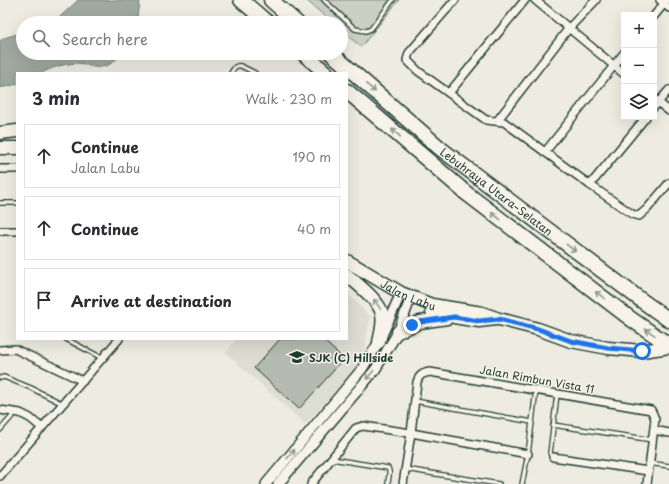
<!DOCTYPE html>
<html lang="en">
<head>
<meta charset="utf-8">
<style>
	:root { --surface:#fff; --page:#f7f7f7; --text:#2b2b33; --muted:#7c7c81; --line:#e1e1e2 }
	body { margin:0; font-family:"Playpen Sans",sans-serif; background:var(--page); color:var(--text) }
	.controls { position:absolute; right:12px; top:12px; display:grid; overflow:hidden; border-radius:0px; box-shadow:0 4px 16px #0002 }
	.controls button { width:36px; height:36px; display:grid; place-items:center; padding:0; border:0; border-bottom:1px solid var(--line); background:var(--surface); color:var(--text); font:20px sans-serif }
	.stop { position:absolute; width:12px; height:12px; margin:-9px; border:3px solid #1a73e8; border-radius:50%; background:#fff }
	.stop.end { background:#1a73e8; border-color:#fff; box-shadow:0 1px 4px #0008 }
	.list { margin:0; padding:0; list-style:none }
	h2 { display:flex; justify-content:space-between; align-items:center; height:52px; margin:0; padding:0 16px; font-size:17px }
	h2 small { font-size:13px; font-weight:400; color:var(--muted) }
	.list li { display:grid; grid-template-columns:26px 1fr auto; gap:12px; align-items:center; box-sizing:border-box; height:64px; margin:0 8px 8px; padding:0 8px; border:1px solid var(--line); border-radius:0px }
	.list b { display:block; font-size:15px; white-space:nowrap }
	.list p { margin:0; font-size:13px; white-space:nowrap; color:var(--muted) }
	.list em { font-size:13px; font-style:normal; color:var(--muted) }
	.icon { flex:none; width:22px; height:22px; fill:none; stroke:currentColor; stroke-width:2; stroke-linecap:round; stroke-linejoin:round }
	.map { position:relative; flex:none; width:669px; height:484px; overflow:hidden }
	.search { position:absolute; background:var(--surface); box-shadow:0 4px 16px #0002; left:16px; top:16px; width:332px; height:44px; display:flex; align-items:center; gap:10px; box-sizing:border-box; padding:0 14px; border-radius:22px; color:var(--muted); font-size:15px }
	.panel { position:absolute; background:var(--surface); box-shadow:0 4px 16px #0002; left:16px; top:72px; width:332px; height:268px; border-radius:0px }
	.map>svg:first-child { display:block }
	.built { fill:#ddddd2 }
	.green { fill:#cccfc4; stroke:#76867c }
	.water { fill:#9fa99f; stroke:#6c7e74 }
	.building { fill:#b5bbb0; stroke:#1f3d34 }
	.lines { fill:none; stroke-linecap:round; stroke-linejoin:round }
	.service-casing { stroke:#1f3d34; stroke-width:6 }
	.minor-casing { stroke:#1f3d34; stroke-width:10 }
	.tertiary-casing { stroke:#1f3d34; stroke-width:12 }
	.primary-casing { stroke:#1f3d34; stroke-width:15 }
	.motorway-casing { stroke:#1f3d34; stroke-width:17 }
	.service { stroke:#f7f3e8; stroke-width:3.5 }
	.minor { stroke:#f7f3e8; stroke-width:7 }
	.tertiary { stroke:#f7f3e8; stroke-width:9 }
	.primary { stroke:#f7f3e8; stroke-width:12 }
	.motorway { stroke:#f7f3e8; stroke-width:14 }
	.oneway { stroke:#8b988e }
	.route { stroke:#1a73e8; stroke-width:5 }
	.labels { text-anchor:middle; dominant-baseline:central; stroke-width:3; stroke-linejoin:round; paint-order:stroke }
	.street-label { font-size:11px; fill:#1f3d34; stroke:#f7f3e8 }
	.poi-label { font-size:11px; font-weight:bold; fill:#1f3d34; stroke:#f7f3e8; text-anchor:start }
</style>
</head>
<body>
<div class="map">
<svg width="669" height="484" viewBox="0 0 669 484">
	<rect width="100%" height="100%" fill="#eeece1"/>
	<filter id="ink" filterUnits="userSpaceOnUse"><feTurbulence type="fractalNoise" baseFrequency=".025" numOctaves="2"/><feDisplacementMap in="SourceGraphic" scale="8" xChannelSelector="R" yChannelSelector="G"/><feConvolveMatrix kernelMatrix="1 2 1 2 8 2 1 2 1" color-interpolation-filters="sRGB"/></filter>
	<g filter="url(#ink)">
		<polygon class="built" points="347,292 370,317 363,362 305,424 226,353 236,339 347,339"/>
		<polygon class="green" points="306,0 399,0 361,47 341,30 341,23 333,23"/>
		<g class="water">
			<polygon points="78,0 140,0 138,19 136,23 48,23 61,16"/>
			<path d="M23,32V53H121C116,62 105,69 94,67C88,66 83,63 76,63C65,64 52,67 42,73H17V84L0,88V41L4,38Z"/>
		</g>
		<polygon class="building" points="280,339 322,339 344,359 299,409 254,368"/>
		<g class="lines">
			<g class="service-casing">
				<g id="service">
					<polyline points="324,0 355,29 366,31 371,29 393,0"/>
					<path d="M231,73C234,68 235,65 241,66L255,73"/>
					<polyline points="0,203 17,203"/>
					<polyline points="66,339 102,358"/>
					<polyline points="0,378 4,377 31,388 63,404"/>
					<polyline points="415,401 532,422"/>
					<polyline points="553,425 653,440"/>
					<polyline points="0,430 15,413"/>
					<polyline points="553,457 551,455 550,453 557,394"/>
					<path d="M332,459L388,468C391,472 388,479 388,484"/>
					<polyline points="649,463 669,466"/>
					<polyline points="405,469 499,484"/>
					<polyline points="522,484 528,454 536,390"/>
				</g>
			</g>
			<g class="minor-casing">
				<g id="minor">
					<polyline points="455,0 409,53 407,60 418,71 486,120 504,122 590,185 632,214 639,216 647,209 669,183"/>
					<polyline points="535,0 624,74"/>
					<polyline points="660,0 669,8"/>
					<polyline points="654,16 667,0"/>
					<polyline points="449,93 525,0"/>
					<polyline points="654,99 669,111"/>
					<polyline points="654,107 669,90"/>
					<polyline points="497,121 569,28 596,0"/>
					<polyline points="545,152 624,53"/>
					<polyline points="0,169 17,169"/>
					<polyline points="590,185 646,117"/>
					<polyline points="0,231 17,231"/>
					<polyline points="0,350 15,349 83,381"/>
					<polyline points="0,410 20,413 30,418 42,428"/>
					<polyline points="654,430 669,433"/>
					<polyline points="553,457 648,471"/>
					<polyline points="0,476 119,339"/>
					<polyline points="311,484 356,428 363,426 411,433 528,454"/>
					<path d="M403,484L411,433L417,382C419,375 423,373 430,372L651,410L653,414L655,419L647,484"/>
				</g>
			</g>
			<g class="tertiary-casing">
				<g id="tertiary">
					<polyline points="266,484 362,369 379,342 401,293"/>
					<polyline points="278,484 375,370 398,332 411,297"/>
				</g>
			</g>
			<g class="primary-casing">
				<g id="primary">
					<polyline points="0,133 17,131"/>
					<polyline points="0,148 17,148"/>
					<path id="s1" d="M347,261L401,293L432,305L482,313L499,319L538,329L571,341L608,348L642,351L669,347"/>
					<path d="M347,275C357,284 380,301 382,314C384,323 381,333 379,342"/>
					<polyline points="432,312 454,317 479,321 496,319"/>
					<polyline points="398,332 420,322 447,318"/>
				</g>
			</g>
			<g class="motorway-casing">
				<g id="motorway">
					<polyline points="241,0 268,23"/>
					<polyline points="271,0 297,23"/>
					<polyline points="303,53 326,73"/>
					<path id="s2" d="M331,53L441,149L641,300L669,320"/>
					<polyline points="347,91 466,193 631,319 669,345"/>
				</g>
			</g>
			<use href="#service" class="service"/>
			<use href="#minor" class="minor"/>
			<use href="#tertiary" class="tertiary"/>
			<use href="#primary" class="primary"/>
			<use href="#motorway" class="motorway"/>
		</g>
		<defs><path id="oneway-shaft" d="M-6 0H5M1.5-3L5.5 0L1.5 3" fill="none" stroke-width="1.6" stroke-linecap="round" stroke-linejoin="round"/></defs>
		<g class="oneway">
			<use href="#oneway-shaft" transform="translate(371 88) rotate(41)"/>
			<use href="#oneway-shaft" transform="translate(396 133) rotate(-139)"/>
			<use href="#oneway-shaft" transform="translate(496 216) rotate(-143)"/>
			<use href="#oneway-shaft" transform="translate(571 248) rotate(37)"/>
			<use href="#oneway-shaft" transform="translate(600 295) rotate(-143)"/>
			<use href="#oneway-shaft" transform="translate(377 304) rotate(-125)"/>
			<use href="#oneway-shaft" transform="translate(650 332) rotate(-145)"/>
			<use href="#oneway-shaft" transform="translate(370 375) rotate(130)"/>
			<use href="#oneway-shaft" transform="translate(291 454) rotate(-50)"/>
		</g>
	</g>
	<g class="lines" filter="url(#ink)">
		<polyline class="route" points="412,325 420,322 454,317 479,321 499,319 538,329 571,341 608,348 642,351"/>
	</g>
	<defs>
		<g id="school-bare" transform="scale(1.2)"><path d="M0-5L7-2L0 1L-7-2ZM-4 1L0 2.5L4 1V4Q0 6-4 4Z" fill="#1f3d34" stroke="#f7f3e8" stroke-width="2.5" paint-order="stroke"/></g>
	</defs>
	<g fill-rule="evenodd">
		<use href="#school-bare" x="297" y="357"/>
	</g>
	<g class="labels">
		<g class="street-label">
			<text stroke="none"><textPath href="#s2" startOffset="216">Lebuhraya Utara–Selatan</textPath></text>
			<text stroke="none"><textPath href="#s1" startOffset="70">Jalan Labu</textPath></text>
			<text transform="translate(537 379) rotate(10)">Jalan Rimbun Vista 11</text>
		</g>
		<g class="poi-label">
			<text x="309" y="357">SJK (C) Hillside</text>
		</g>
	</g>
</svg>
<div class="controls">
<button>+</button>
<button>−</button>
<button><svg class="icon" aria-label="layers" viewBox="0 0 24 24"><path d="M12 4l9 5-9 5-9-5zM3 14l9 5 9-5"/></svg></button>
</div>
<div class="stop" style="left:642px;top:351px"></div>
<div class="stop end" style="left:412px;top:325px"></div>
<div class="search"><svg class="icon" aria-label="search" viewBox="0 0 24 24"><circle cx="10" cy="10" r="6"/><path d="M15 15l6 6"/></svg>Search here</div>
<section class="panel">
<h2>3 min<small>Walk · 230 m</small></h2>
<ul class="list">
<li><svg class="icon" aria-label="ahead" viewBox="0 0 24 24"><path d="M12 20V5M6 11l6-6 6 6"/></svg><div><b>Continue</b><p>Jalan Labu</p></div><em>190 m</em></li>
<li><svg class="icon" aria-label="ahead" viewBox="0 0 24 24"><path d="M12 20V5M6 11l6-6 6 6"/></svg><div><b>Continue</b></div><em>40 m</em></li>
<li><svg class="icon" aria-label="arrive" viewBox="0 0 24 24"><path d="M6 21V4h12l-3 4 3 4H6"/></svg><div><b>Arrive at destination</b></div></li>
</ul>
</section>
</div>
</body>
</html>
